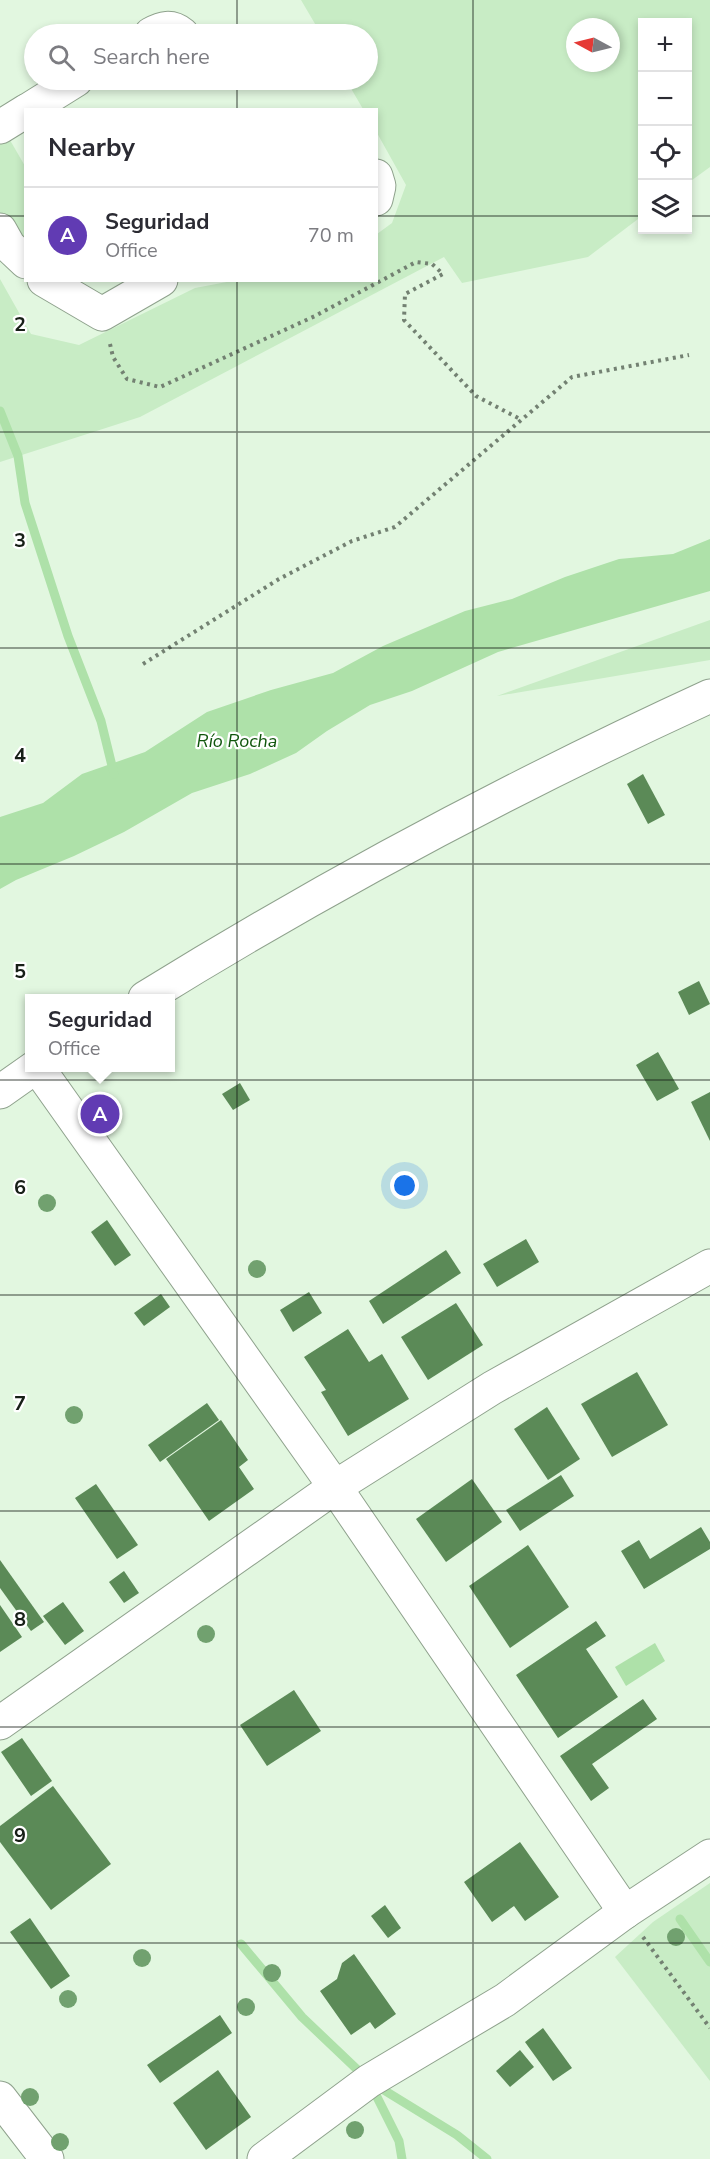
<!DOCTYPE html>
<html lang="en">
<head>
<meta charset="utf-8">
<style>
	:root { --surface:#fff; --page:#f2f2f3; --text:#2b2b33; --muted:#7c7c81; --line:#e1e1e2; --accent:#613bb3 }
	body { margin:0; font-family:"Nunito Sans",sans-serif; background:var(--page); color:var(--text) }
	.controls { position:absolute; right:18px; top:18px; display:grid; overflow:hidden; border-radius:0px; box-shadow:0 3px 9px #0003 }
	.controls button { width:54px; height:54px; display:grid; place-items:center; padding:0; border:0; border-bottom:2px solid var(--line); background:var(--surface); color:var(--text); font:30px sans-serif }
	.compass { position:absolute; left:566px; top:18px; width:54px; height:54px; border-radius:50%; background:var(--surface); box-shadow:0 3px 9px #0003; rotate:277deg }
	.you { position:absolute; left:405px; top:1186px; width:21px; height:21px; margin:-15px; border:4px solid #fff; border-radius:50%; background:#1a73e8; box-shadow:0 0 0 9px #1a73e833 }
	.badge { display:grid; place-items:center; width:39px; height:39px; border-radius:50%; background:var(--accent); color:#fff; font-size:20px; font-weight:700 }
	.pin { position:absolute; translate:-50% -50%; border:3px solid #fff; box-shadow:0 2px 6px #0006 }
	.popup { position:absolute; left:25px; top:994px; width:150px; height:78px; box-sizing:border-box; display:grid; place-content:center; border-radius:0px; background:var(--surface); filter:drop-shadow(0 2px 4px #0005); font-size:20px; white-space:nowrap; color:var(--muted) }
	.popup b { font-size:22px; color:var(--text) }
	.popup::after { content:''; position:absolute; left:50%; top:100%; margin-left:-12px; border:12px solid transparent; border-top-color:var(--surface) }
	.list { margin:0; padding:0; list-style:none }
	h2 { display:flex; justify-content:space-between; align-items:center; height:78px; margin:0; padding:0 24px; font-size:26px }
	h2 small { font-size:20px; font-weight:400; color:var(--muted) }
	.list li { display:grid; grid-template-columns:39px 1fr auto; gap:18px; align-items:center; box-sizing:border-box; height:96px; padding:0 24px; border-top:2px solid var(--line) }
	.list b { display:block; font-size:22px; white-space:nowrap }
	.list p { margin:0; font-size:20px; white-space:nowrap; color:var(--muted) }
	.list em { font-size:20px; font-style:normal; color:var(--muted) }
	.icon { flex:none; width:33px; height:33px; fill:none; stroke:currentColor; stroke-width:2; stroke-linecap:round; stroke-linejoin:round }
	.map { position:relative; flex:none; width:710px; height:2159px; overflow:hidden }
	.search { position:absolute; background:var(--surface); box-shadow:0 3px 9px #0003; left:24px; top:24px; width:354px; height:66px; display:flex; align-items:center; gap:15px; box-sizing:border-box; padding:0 21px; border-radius:33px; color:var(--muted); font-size:22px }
	.panel { position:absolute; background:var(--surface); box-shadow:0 3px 9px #0003; left:24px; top:108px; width:354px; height:174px; border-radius:0px }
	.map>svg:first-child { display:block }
	.green { fill:#c8ecc5; fill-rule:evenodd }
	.water { fill:#aee1a9 }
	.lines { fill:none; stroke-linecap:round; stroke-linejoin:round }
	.stream { stroke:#aee1a9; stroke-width:9 }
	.building { fill:#5b8a57 }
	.street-casing { stroke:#8fa28d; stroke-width:35 }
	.secondary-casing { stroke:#8fa28d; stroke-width:35 }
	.path { stroke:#738172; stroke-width:4; stroke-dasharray:3 4.5; stroke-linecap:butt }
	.street { stroke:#fff; stroke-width:33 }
	.secondary { stroke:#fff; stroke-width:33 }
	.tree { fill:#71a16f }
	.grid { fill:none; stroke:#171f17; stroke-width:1.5; stroke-opacity:0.55 }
	.labels { text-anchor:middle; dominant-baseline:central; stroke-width:4.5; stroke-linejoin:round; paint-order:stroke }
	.water-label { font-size:18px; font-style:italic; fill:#0f550c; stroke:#fff }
	.grid-label { font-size:20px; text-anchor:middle; font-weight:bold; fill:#171f17; stroke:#fff; stroke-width:4.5; stroke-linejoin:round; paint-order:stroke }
</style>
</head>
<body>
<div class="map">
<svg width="710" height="2159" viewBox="0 0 710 2159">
	<rect width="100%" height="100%" fill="#e2f7e0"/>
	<g class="green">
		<path d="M301,0H710V167L688,183V22H642V216L588,257L462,283L444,257L140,417L0,462V279L31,334L79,345L195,288L232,281L376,280L377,234L392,223L406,185L377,133L376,110L363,109L346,80H368V34H321ZM575,27H611V63H575Z"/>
		<polygon points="7,135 25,166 25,247 0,215 0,140"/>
		<polygon points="710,620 710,660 497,696"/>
		<polygon points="710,1883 710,2081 615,1957 653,1922"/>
	</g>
	<g class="water">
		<polygon points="710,539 710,591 498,652 412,691 370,705 327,731 296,753 250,774 192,793 124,832 74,856 16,880 0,889 0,817 43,803 82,774 145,752 207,712 271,690 333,673 383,646 465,611 512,599 565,577 619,559 673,554"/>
		<polygon points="655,1643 665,1661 626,1686 615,1667"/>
	</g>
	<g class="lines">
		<g class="stream">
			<polyline points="0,411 18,456 25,503 68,636 101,721 114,774"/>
			<polyline points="680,1919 710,1962"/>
			<polyline points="241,1944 302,2017 364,2076"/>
			<polyline points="374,2084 457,2135 487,2159"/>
			<polyline points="372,2087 399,2141 402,2159"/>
		</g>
	</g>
	<g class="building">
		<polygon points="643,774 665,815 648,824 627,784"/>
		<polygon points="699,981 710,1004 689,1015 678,992"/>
		<polygon points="658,1052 679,1089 657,1101 636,1065"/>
		<polygon points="240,1083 250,1100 233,1110 222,1094"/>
		<polygon points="710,1092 710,1141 691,1102"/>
		<polygon points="103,1103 111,1115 98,1125 89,1113"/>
		<polygon points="107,1220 131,1255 115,1266 91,1232"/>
		<polygon points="526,1239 539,1262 497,1287 483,1264"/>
		<polygon points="446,1250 461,1273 383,1324 369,1301"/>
		<polygon points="309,1292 322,1313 293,1332 280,1310"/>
		<polygon points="161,1294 170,1307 144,1326 134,1313"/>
		<polygon points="456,1303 483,1345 428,1380 401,1337"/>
		<polygon points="348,1329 369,1362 382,1354 409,1399 348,1436 321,1392 326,1390 304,1357"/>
		<polygon points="637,1372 668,1425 612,1457 581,1404"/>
		<polygon points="207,1403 219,1420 160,1462 148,1445"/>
		<polygon points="547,1407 580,1459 548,1480 514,1429"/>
		<polygon points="221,1420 248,1460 239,1467 254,1489 209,1521 166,1459"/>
		<polygon points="561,1475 574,1496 520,1531 506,1510"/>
		<polygon points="472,1479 502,1522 446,1562 416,1519"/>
		<polygon points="96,1484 138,1545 117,1559 75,1498"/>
		<polygon points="701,1527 710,1542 710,1549 644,1589 621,1551 639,1540 650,1559"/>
		<polygon points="528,1545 569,1607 510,1648 469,1586"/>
		<polygon points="0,1560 44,1622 31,1631 0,1588"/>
		<polygon points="124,1571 139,1593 124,1603 109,1582"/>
		<polygon points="63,1602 84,1631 65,1645 43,1616"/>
		<polygon points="0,1605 22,1637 0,1652"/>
		<polygon points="596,1621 606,1636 586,1649 618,1697 558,1738 516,1675"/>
		<polygon points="294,1690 321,1731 267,1766 240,1725"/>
		<polygon points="643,1699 657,1719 592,1764 609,1788 591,1801 560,1756"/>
		<polygon points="22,1738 52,1781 31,1796 1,1752"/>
		<polygon points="53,1786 111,1864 51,1910 0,1842 0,1826"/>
		<polygon points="520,1842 559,1897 525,1921 514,1906 492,1922 464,1882"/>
		<polygon points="385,1905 401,1928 388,1938 371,1916"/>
		<polygon points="30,1918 70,1976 51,1989 10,1932"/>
		<polygon points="354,1954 396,2014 375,2029 370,2022 351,2035 320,1991 337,1979 342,1963"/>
		<polygon points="220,2015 232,2033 160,2083 147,2065"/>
		<polygon points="543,2028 572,2068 553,2081 525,2042"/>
		<polygon points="520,2050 534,2067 510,2087 496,2071"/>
		<polygon points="218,2070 251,2117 206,2150 173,2103"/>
	</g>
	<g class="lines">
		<g class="street-casing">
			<g id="street">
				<path d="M151,34C162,28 171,25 182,34"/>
				<polyline points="28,110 76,80"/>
				<polyline points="0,127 26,111"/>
				<polyline points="376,176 379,186 376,199"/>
				<polyline points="0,230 9,246 26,262"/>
				<polyline points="44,280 102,314 161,280"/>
				<polyline points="38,1068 335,1487 625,1912"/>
				<polyline points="0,1723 335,1487 492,1388 710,1266"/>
				<polyline points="0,2098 47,2159"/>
				<polyline points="264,2159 369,2081 505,2000 625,1912 710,1856"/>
			</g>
		</g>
		<g class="secondary-casing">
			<g id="secondary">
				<path d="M145,998C326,886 516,785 710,696"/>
				<polyline points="0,1092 34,1068"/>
			</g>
		</g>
		<g class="path">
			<polyline points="110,344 113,357 127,379 160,387 315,316 416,262 432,264 443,274 405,294 404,320 476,396 520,419"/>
			<polyline points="143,664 279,579 352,541 395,527 572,377 689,355"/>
			<polyline points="643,1937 710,2028"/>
		</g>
		<use href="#street" class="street"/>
		<use href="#secondary" class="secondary"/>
	</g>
	<g class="tree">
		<circle cx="47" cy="1203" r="9"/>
		<circle cx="257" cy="1269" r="9"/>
		<circle cx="74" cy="1415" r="9"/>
		<circle cx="206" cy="1634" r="9"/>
		<circle cx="676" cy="1937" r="9"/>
		<circle cx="142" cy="1958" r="9"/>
		<circle cx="272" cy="1973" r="9"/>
		<circle cx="68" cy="1999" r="9"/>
		<circle cx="246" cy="2007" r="9"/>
		<circle cx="30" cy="2097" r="9"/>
		<circle cx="355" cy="2130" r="9"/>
		<circle cx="60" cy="2142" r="9"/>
	</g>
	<path class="grid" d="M237,0V34M473,0V2159M237,80V110M0,216H26M376,216H642M688,216H710M237,280V2159M0,432H710M0,648H710M0,864H710M0,1080H710M0,1295H710M0,1511H710M0,1727H710M0,1943H710"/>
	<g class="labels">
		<g class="water-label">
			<text x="237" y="741">Río Rocha</text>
		</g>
	</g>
	<g class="grid-label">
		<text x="20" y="331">2</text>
		<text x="20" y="547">3</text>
		<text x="20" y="762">4</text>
		<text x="20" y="978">5</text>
		<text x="20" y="1194">6</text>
		<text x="20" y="1410">7</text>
		<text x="20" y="1626">8</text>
		<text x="20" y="1842">9</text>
	</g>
</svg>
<div class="controls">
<button>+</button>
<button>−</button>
<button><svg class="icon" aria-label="locate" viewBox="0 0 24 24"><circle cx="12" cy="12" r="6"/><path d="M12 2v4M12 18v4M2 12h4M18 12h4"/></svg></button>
<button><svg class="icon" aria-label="layers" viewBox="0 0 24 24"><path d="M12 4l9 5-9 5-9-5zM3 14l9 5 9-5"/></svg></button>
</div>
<svg class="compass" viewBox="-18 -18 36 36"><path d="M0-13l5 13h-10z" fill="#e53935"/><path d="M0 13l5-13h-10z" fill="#7c7c81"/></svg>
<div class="you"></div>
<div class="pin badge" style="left:100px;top:1114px">A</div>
<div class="popup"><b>Seguridad</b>Office</div>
<div class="search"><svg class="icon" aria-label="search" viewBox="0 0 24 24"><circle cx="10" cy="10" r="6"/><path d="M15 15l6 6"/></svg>Search here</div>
<section class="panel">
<h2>Nearby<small></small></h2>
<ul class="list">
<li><span class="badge">A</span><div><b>Seguridad</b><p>Office</p></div><em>70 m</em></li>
</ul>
</section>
</div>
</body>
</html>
